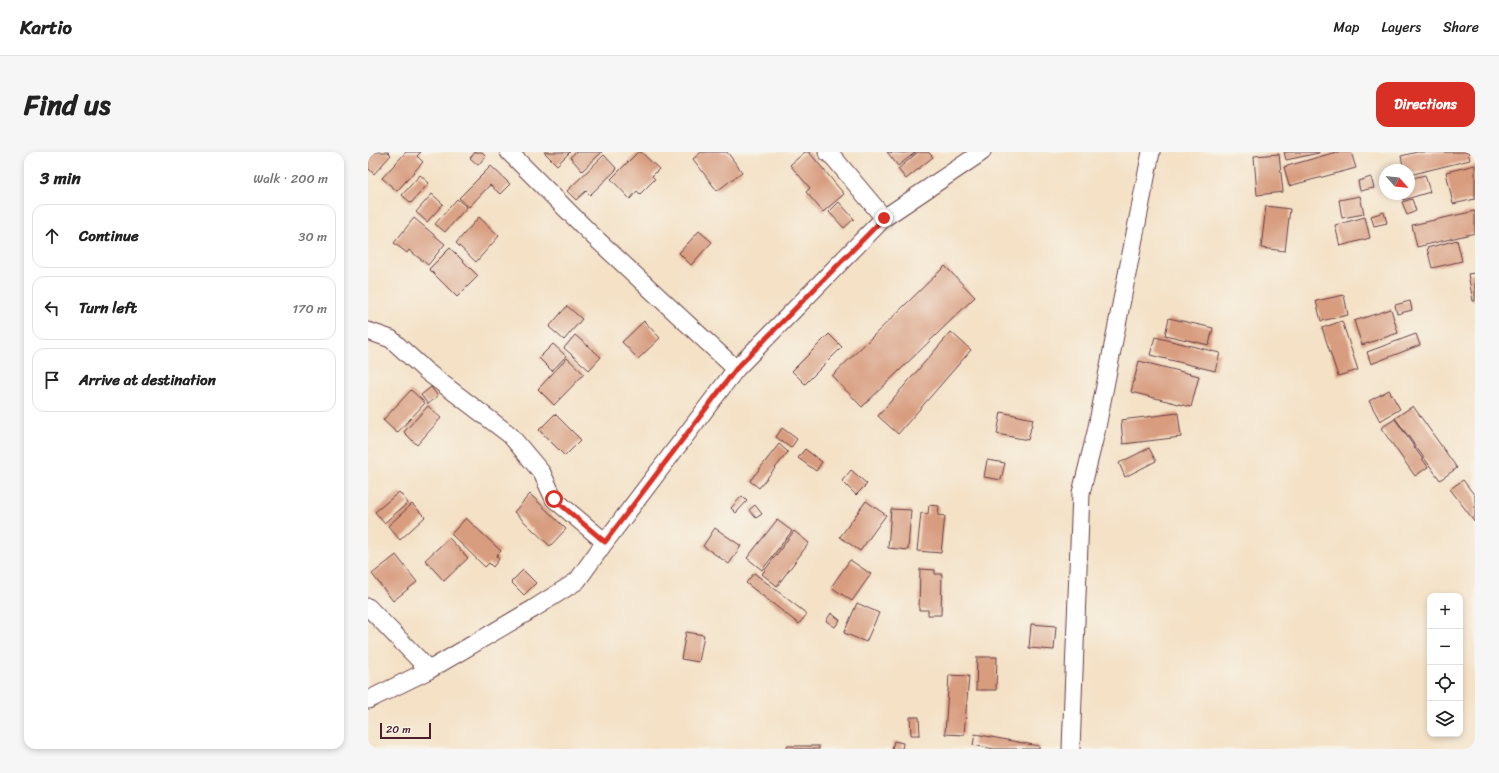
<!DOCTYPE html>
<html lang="en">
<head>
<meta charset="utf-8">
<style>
	:root { --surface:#fff; --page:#f6f6f6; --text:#222; --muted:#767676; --line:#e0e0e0; --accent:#d93025 }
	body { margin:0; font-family:Sriracha,sans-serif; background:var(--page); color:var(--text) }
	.controls { position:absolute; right:12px; bottom:12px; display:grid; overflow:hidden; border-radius:8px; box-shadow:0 2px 6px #0003 }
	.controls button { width:36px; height:36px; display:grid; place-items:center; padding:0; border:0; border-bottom:1px solid var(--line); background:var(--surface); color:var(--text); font:20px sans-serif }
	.compass { position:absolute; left:1011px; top:12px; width:36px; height:36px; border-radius:50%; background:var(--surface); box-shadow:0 2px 6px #0003; rotate:117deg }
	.scale { position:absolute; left:12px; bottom:10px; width:51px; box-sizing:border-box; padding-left:4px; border:2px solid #4a1f2b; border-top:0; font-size:11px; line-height:14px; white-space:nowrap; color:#4a1f2b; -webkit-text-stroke:3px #f7f3e8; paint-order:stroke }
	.stop { position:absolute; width:12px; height:12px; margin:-9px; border:3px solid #d93025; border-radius:50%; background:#fff }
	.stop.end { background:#d93025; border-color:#fff; box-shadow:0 1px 4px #0008 }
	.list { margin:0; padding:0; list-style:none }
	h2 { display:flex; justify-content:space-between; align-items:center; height:52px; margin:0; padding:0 16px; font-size:17px }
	h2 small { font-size:13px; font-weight:400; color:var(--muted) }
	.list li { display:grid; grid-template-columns:26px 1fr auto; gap:12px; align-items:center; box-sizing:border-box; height:64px; margin:0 8px 8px; padding:0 8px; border:1px solid var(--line); border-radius:12px }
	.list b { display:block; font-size:15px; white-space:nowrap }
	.list em { font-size:13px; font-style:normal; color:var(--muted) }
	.icon { flex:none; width:22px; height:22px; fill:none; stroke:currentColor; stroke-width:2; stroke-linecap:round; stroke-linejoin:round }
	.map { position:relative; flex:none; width:1107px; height:597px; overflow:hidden; border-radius:12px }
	header { display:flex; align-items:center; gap:24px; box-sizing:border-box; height:56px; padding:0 20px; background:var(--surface); border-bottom:1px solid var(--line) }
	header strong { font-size:19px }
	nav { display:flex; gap:22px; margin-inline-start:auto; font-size:14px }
	.intro { display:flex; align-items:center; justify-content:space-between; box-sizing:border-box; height:96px; padding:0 24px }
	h1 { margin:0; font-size:28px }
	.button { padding:10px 18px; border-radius:12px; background:var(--accent); color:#fff; font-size:14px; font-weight:700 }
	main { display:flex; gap:24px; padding:0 24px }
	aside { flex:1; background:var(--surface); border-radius:12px; box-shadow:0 2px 6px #0003 }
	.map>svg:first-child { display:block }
	.building { fill:#d89c7f }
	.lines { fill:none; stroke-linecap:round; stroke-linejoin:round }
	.minor-casing { stroke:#643c42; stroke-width:19 }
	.minor { stroke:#fff; stroke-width:17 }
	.route { stroke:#d93025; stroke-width:5 }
</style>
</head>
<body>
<header>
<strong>Kartio</strong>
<nav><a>Map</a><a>Layers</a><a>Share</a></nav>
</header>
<div class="intro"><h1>Find us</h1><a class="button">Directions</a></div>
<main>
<aside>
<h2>3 min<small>Walk · 200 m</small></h2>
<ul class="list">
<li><svg class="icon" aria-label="ahead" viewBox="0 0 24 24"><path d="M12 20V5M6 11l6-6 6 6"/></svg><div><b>Continue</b></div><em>30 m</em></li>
<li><svg class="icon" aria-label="left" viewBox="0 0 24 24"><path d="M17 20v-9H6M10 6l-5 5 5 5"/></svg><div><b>Turn left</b></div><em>170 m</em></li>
<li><svg class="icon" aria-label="arrive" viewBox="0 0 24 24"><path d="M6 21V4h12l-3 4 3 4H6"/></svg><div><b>Arrive at destination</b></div></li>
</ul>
</aside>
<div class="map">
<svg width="1107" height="597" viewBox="0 0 1107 597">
	<rect width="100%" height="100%" fill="#f7f3e8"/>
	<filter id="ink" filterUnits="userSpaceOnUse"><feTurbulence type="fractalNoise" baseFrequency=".025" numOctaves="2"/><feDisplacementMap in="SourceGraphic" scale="8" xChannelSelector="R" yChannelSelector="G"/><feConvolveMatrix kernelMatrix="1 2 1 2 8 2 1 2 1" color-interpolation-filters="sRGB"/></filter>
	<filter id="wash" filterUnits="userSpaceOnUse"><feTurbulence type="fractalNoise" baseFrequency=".012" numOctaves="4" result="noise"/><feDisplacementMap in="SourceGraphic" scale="16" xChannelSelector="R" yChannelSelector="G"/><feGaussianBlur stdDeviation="0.9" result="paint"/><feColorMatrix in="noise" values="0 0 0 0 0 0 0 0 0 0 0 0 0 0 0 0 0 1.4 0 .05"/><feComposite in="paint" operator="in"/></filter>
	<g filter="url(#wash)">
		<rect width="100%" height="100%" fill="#f4e1c6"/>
		<g id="blocks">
			<g class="building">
				<polygon points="0,0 20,0 23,3 6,22 0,16"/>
				<polygon points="38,0 53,0 49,4 55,10 29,39 14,26"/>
				<polygon points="107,0 114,0 118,4 110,13 102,6"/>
				<polygon points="176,0 202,0 189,13"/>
				<polygon points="208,0 234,0 214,19 202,5"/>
				<polygon points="270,0 273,0 291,17 284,24 287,27 272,42 269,39 262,47 243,27"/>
				<polygon points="333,0 359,0 374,20 349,39 325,7"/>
				<polygon points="437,0 441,0 476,42 455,60 438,40 442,36 422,13"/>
				<polygon points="519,0 535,1 548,0 530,14"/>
				<polygon points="550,0 560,0 565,5 538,27 530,17"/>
				<polygon points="916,0 951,0 951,1 918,8"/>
				<polygon points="968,0 983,0 988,16 921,34 916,15"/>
				<polygon points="1049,0 1100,0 1102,8 1041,23 1041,18 1036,18 1033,4"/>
				<polygon points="911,2 915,40 889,43 886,4"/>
				<polygon points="236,3 249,17 222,43 218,39 208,48 199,39"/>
				<polygon points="1107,13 1107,47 1085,52 1078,20"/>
				<polygon points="123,14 142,32 132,42 122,33 101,55 91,46"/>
				<polygon points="52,23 61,31 43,51 34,43"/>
				<polygon points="1057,23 1062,40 1035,48 1033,42 1041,42 1041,27"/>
				<polygon points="1003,25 1006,36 992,39 990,29"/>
				<polygon points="64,42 75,52 59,70 48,60"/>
				<polygon points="992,44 996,62 974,66 971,48"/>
				<polygon points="89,47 99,55 77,80 67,72"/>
				<polygon points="1044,47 1048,59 1039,63 1034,50"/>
				<polygon points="471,50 486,67 476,76 461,60"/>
				<polygon points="898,54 922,57 917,99 893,96"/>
				<polygon points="1107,59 1107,81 1049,95 1044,73"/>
				<polygon points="1016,60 1019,71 1006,74 1003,64"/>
				<polygon points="111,65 131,84 108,110 88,91"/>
				<polygon points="997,65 1002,86 972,94 967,73"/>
				<polygon points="46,66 77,92 60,113 41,98 39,101 26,91"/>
				<polygon points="331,79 344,90 323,113 311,101"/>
				<polygon points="1089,88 1094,109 1064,116 1059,96"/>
				<polygon points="82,96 110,124 89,145 61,117"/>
				<polygon points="577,114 607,145 494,255 464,224"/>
				<polygon points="1107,121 1107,149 1105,149 1100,122"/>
				<polygon points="976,143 980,163 953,169 948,149"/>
				<polygon points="1042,149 1044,158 1029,162 1027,153"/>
				<polygon points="199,154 214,167 196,188 181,175"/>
				<polygon points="1023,157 1030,181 994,193 986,169"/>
				<polygon points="801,166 845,176 841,193 797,183"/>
				<polygon points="276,169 292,186 270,207 254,190"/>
				<polygon points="974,169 990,218 970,224 954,176"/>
				<polygon points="583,180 603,198 530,282 510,264"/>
				<polygon points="461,182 474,195 437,232 424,219"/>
				<polygon points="1048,182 1052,193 1003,212 999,200"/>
				<polygon points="207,183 233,205 221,218 196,196"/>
				<polygon points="787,185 852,201 847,219 782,203"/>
				<polygon points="185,192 198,204 184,219 171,206"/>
				<polygon points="199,206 216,222 186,253 170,237"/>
				<polygon points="771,209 831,224 823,255 763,240"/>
				<polygon points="63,235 70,244 60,252 53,243"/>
				<polygon points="43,238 57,251 29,281 15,268"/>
				<polygon points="1021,238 1032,257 1012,269 1001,249"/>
				<polygon points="60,254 73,266 49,293 36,280"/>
				<polygon points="1045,254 1089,316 1072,328 1027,266"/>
				<polygon points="633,260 665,267 660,288 629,282"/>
				<polygon points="810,261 813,285 755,292 753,268"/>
				<polygon points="187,262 213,288 197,304 171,278"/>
				<polygon points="1027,267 1060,315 1047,324 1013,276"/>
				<polygon points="414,276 429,287 423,296 408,285"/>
				<polygon points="411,292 420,300 391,336 382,329"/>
				<polygon points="781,296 788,309 757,325 751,311"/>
				<polygon points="437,297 454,310 448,319 430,306"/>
				<polygon points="619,308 637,311 633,328 616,325"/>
				<polygon points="483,318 499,332 488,343 474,329"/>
				<polygon points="1095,328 1107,344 1107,370 1082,337"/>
				<polygon points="31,340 40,351 16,371 7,360"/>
				<polygon points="162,342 198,377 182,394 146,360"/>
				<polygon points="374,344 379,349 368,361 363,356"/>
				<polygon points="498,349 518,363 492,399 472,385"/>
				<polygon points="44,352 57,365 32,388 20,374"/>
				<polygon points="387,353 394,362 388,366 381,358"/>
				<polygon points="561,353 571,354 570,363 577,364 573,401 549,399 553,361 560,362"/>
				<polygon points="523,357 543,358 540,398 520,396"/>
				<polygon points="98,366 133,399 128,404 131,407 125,415 121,411 117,415 83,382"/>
				<polygon points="409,368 424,379 394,418 379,406"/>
				<polygon points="347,376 373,394 361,412 335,394"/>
				<polygon points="426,379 441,391 409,434 394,422"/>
				<polygon points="81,386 100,406 76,429 57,408"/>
				<polygon points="28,403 49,430 25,449 4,422"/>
				<polygon points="482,408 503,422 484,449 463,435"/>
				<polygon points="552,417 567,418 567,422 574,422 573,463 560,463 560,458 551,458"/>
				<polygon points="155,418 168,431 156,443 143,430"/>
				<polygon points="386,421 439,462 431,472 378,431"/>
				<polygon points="489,451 511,461 498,490 476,481"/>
				<polygon points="463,461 472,468 467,475 458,469"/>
				<polygon points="663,472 688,474 686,498 661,496"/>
				<polygon points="318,480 336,483 331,510 313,507"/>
				<polygon points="609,505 629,505 628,538 608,538"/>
				<polygon points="581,523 601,524 596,583 577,582"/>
				<polygon points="542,565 551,565 552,583 543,583"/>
				<polygon points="607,582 671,594 671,597 626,597 605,593"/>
				<polygon points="526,589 535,591 534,597 524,597"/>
				<rect x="419" y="594" width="32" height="3"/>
			</g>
		</g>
	</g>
	<g filter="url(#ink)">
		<use href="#blocks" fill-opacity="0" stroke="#643c42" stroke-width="1"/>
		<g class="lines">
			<g class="minor-casing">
				<g id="minor">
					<polyline points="141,0 222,81 368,217"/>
					<polyline points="459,0 466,6 516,66"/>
					<polyline points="0,179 23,187 58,219 142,283 174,321 186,347 237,390"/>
					<polyline points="0,455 61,518"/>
					<polyline points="0,548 61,518 165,457 209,429 237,390 368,217 516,66 614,0"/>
					<polyline points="703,597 713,341 728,280 783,0"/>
				</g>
			</g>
			<use href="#minor" class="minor"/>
		</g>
	</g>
	<g class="lines" filter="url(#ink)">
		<polyline class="route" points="186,347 237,390 368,217 516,66"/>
	</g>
</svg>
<div class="controls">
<button>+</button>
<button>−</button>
<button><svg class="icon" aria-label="locate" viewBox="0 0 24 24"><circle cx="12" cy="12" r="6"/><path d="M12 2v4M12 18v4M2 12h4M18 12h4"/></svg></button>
<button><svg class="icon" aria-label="layers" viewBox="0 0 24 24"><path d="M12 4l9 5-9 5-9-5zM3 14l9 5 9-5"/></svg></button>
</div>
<svg class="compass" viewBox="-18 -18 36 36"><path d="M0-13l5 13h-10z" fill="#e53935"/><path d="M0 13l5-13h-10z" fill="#767676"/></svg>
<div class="scale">20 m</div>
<div class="stop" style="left:186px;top:347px"></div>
<div class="stop end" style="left:516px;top:66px"></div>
</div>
</main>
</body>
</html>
